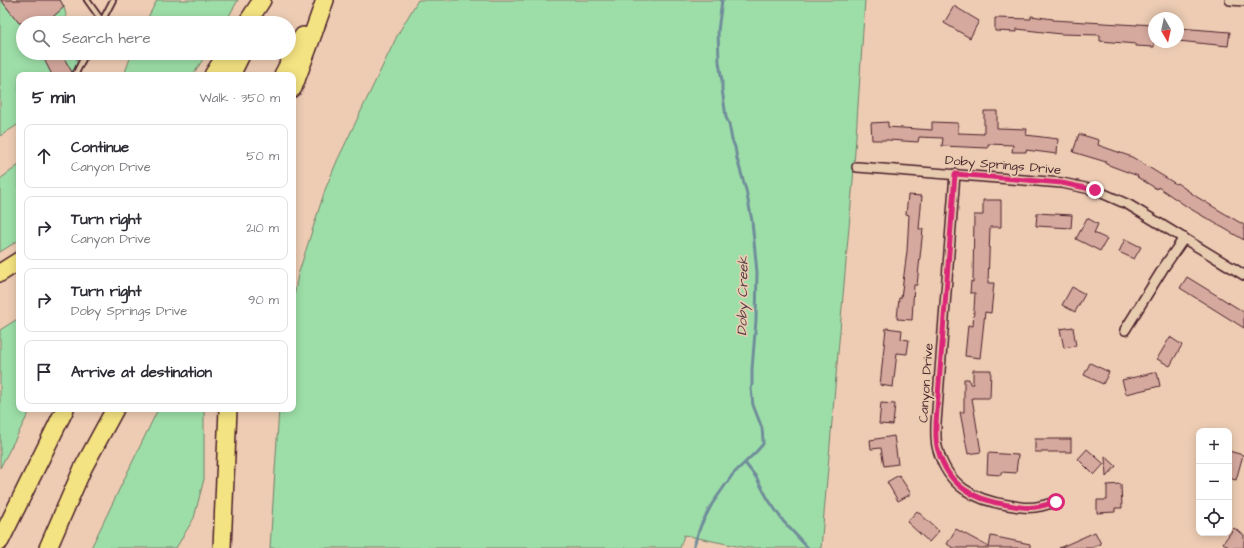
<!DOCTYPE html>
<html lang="en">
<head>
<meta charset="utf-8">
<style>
	:root { --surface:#fff; --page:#f2f2f3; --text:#2b2b33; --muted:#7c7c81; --line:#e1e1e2 }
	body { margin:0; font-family:"Architects Daughter",sans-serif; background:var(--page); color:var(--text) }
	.controls { position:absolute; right:12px; bottom:12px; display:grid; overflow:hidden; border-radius:8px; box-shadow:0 2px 10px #0003 }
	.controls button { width:36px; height:36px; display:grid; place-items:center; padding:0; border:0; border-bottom:1px solid var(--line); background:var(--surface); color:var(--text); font:20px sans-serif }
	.compass { position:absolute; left:1148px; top:12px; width:36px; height:36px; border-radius:50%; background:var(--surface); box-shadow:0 2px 10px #0003; rotate:171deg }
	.stop { position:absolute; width:12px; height:12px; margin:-9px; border:3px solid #db2777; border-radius:50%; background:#fff }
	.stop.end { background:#db2777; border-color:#fff; box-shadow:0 1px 4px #0008 }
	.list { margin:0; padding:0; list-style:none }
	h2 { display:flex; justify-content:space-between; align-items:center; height:52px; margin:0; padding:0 16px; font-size:17px }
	h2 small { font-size:13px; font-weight:400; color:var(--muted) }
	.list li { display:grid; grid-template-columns:26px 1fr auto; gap:12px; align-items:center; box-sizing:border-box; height:64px; margin:0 8px 8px; padding:0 8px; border:1px solid var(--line); border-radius:8px }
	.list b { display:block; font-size:15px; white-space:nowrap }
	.list p { margin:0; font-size:13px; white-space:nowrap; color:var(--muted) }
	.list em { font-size:13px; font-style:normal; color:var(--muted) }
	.icon { flex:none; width:22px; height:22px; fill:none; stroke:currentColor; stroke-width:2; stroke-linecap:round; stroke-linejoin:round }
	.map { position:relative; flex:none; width:1244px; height:548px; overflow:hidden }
	.search { position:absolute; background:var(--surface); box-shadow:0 2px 10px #0003; left:16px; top:16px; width:280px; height:44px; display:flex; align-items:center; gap:10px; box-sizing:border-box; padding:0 14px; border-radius:22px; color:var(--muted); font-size:15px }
	.panel { position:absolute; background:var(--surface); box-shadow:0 2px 10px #0003; left:16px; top:72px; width:280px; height:340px; border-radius:8px }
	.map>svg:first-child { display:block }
	.green { fill:#9ddea8; stroke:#747e6a }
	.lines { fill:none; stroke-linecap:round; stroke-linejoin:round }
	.stream { stroke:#6f8d9a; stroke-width:3 }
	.building { fill:#d5a99e; stroke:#4a1f2b }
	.lane-casing { stroke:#4a1f2b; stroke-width:8 }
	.street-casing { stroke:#4a1f2b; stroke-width:12 }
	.highway-casing { stroke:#4a1f2b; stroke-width:20 }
	.lane { stroke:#e8ccaf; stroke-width:4.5 }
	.street { stroke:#e8ccaf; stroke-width:9 }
	.highway { stroke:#f4e382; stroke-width:17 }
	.route { stroke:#db2777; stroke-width:5 }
	.labels { text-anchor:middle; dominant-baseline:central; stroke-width:3.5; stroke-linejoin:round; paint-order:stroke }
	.street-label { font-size:13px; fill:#4a1f2b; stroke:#e8ccaf }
	.water-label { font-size:14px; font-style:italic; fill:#533b47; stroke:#e8ccaf }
</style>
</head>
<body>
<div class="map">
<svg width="1244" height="548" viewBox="0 0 1244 548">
	<rect width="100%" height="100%" fill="#edccb3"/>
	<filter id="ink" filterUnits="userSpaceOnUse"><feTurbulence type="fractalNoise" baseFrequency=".025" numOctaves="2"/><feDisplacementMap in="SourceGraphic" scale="8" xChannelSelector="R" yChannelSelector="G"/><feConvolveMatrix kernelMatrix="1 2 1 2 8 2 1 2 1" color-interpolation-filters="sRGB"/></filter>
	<g filter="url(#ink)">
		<g class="green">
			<polygon points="0,0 60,0 64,7 68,23 23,23 23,53 75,53 81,75 19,75 19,124 0,136"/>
			<polygon points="157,0 238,0 225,23 145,23"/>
			<polygon points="418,0 865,0 853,181 821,548 746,548 684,535 680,548 270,548 279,409 293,409 293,302 298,275 325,190 337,161 398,34"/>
			<polygon points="132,53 207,53 193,75 124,75"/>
			<polygon points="19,165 19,240 0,252 0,179"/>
			<polygon points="19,318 19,409 31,409 0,468 0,330"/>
			<polygon points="158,409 204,409 204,479 194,518 176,548 91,548"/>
		</g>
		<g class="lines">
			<g class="stream">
				<polyline points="745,463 756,477 768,499 783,521 808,548"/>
				<polyline points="693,548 701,525 712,504 733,474 757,451 763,444 763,440 762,428 753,405 751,389 752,385 752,369 756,320 757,272 752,221 746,190 737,159 735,147 732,140 729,124 726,117 722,89 722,81 719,62 718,31 722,0"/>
			</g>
		</g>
		<g class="building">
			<polygon points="1,0 60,0 64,7 46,23 19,23"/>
			<polygon points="954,6 979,21 970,38 944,23"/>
			<polygon points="1031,16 1053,19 1053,20 1137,25 1137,24 1154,25 1154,47 1136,46 1136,44 1100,41 1100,35 1061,34 1017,29 1017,32 995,31 995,18 1031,19"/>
			<polygon points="1179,28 1230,32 1228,46 1178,41"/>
			<polygon points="41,53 61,53 72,72 71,75 52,75"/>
			<polygon points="984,111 997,111 997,128 1027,129 1026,135 1058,139 1057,154 1026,150 1026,152 1012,152 1013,145 988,144 988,148 942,146 943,138 919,137 918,142 888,140 872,140 871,123 888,122 888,127 932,130 932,122 958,123 958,133 984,134"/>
			<polygon points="1079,134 1099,140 1098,145 1132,157 1176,184 1177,183 1197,197 1244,225 1244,240 1189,208 1158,187 1157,189 1137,177 1138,176 1106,164 1106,162 1073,152"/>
			<polygon points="908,195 922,196 919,229 923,229 917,285 914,285 912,320 897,319 899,298 901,298 907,251 909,215 906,214"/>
			<polygon points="983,200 1001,200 1001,227 990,227 988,283 994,283 991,313 985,312 980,358 965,356 968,325 973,326 975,293 970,293 971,281 973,282 974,215 983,215"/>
			<polygon points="1037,213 1072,215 1071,228 1036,226"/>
			<polygon points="1087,218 1098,224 1094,233 1107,239 1100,251 1076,239"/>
			<polygon points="1125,239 1141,247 1134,259 1119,252"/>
			<polygon points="1187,277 1244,312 1244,328 1180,288"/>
			<polygon points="1072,287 1085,294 1075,312 1062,305"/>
			<polygon points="1073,327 1076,346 1064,348 1060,329"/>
			<polygon points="886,328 902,330 901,339 909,340 907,354 897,353 893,387 880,385"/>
			<polygon points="1170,337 1182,345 1170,366 1157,359"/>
			<polygon points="1090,363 1109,372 1103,384 1084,375"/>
			<polygon points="973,370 991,370 990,398 972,398 981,452 968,454 960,412 964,412 964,379 969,379 970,384 973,384"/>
			<polygon points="1157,372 1160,386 1126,394 1122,380"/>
			<polygon points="881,403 895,404 893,425 879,424"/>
			<polygon points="894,436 898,464 884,466 881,448 871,449 870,440"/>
			<rect x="1035" y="439" width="36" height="13"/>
			<polygon points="1087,449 1104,464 1094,475 1078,459"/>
			<polygon points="1229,451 1243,455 1236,480 1229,478"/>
			<polygon points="988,453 1018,455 1016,473 1001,472 1001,475 987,474"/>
			<polygon points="1105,456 1116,466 1106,477"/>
			<polygon points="899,475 911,494 898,501 887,482"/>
			<polygon points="1121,484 1122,508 1115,508 1115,512 1097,513 1097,500 1107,500 1107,485"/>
			<polygon points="917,511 939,531 929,542 907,522"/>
			<polygon points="1234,528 1244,535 1244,548 1230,548 1223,543"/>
			<polygon points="956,529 989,547 991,536 1030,544 1030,548 953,548 947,544"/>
			<polygon points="1095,532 1101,544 1092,548 1059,548"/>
		</g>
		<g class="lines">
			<g class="lane-casing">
				<g id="lane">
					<polyline points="87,0 102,21"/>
					<polyline points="101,23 113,0"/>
					<polyline points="75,75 86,53"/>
				</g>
			</g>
			<g class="street-casing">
				<g id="street">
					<polyline points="1230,0 1244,1"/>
					<polyline points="857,167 1062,183 1095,190 1129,205 1244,275"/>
					<path d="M955,174L936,423C936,432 935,442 938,450C948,486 974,500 1008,505C1019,507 1030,509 1041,506C1046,505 1051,503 1056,502"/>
					<polyline points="1125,330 1164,267 1184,238"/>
				</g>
			</g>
			<g class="highway-casing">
				<g id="highway">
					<polyline points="247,23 262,0"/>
					<polyline points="213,75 227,53"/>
					<polyline points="231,75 242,53"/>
					<polyline points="283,75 303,36"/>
					<polyline points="293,88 309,45 325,0"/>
					<polyline points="0,273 19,261"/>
					<polyline points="0,541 65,409"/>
					<polyline points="48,548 83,468 115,409"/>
					<polyline points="222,548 228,409"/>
				</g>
			</g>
			<use href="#lane" class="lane"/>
			<use href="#street" class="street"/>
			<use href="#highway" class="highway"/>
		</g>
	</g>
	<g class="lines" filter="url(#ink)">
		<path class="route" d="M1056,502C1051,503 1046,505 1041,506C1030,509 1019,507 1008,505C974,500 948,486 938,450C935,442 936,432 936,423L955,174L1062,183L1095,190"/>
	</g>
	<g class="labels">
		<g class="street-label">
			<text transform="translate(1003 165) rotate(5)">Doby Springs Drive</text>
			<text transform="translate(926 383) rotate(-86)">Canyon Drive</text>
		</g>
		<g class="water-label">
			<text transform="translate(743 296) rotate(-89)">Doby Creek</text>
		</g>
	</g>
</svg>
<div class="controls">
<button>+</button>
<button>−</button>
<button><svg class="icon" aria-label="locate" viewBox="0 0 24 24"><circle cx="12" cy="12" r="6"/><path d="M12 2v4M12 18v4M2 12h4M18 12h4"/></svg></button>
</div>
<svg class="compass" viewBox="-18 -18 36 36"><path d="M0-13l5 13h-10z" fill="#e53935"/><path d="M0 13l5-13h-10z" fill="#7c7c81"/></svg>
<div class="stop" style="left:1056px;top:502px"></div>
<div class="stop end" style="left:1095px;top:190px"></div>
<div class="search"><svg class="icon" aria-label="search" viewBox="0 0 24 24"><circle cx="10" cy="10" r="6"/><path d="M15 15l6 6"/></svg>Search here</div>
<section class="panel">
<h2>5 min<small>Walk · 350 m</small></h2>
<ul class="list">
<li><svg class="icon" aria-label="ahead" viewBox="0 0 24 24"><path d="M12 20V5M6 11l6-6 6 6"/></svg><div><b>Continue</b><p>Canyon Drive</p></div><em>50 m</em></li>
<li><svg class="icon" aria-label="right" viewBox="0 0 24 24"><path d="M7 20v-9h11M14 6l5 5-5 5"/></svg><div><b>Turn right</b><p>Canyon Drive</p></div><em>210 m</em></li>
<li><svg class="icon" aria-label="right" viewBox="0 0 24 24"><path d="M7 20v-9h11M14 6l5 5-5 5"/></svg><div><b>Turn right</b><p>Doby Springs Drive</p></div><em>90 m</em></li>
<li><svg class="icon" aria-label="arrive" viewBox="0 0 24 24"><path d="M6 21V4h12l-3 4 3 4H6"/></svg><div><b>Arrive at destination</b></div></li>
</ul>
</section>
</div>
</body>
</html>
